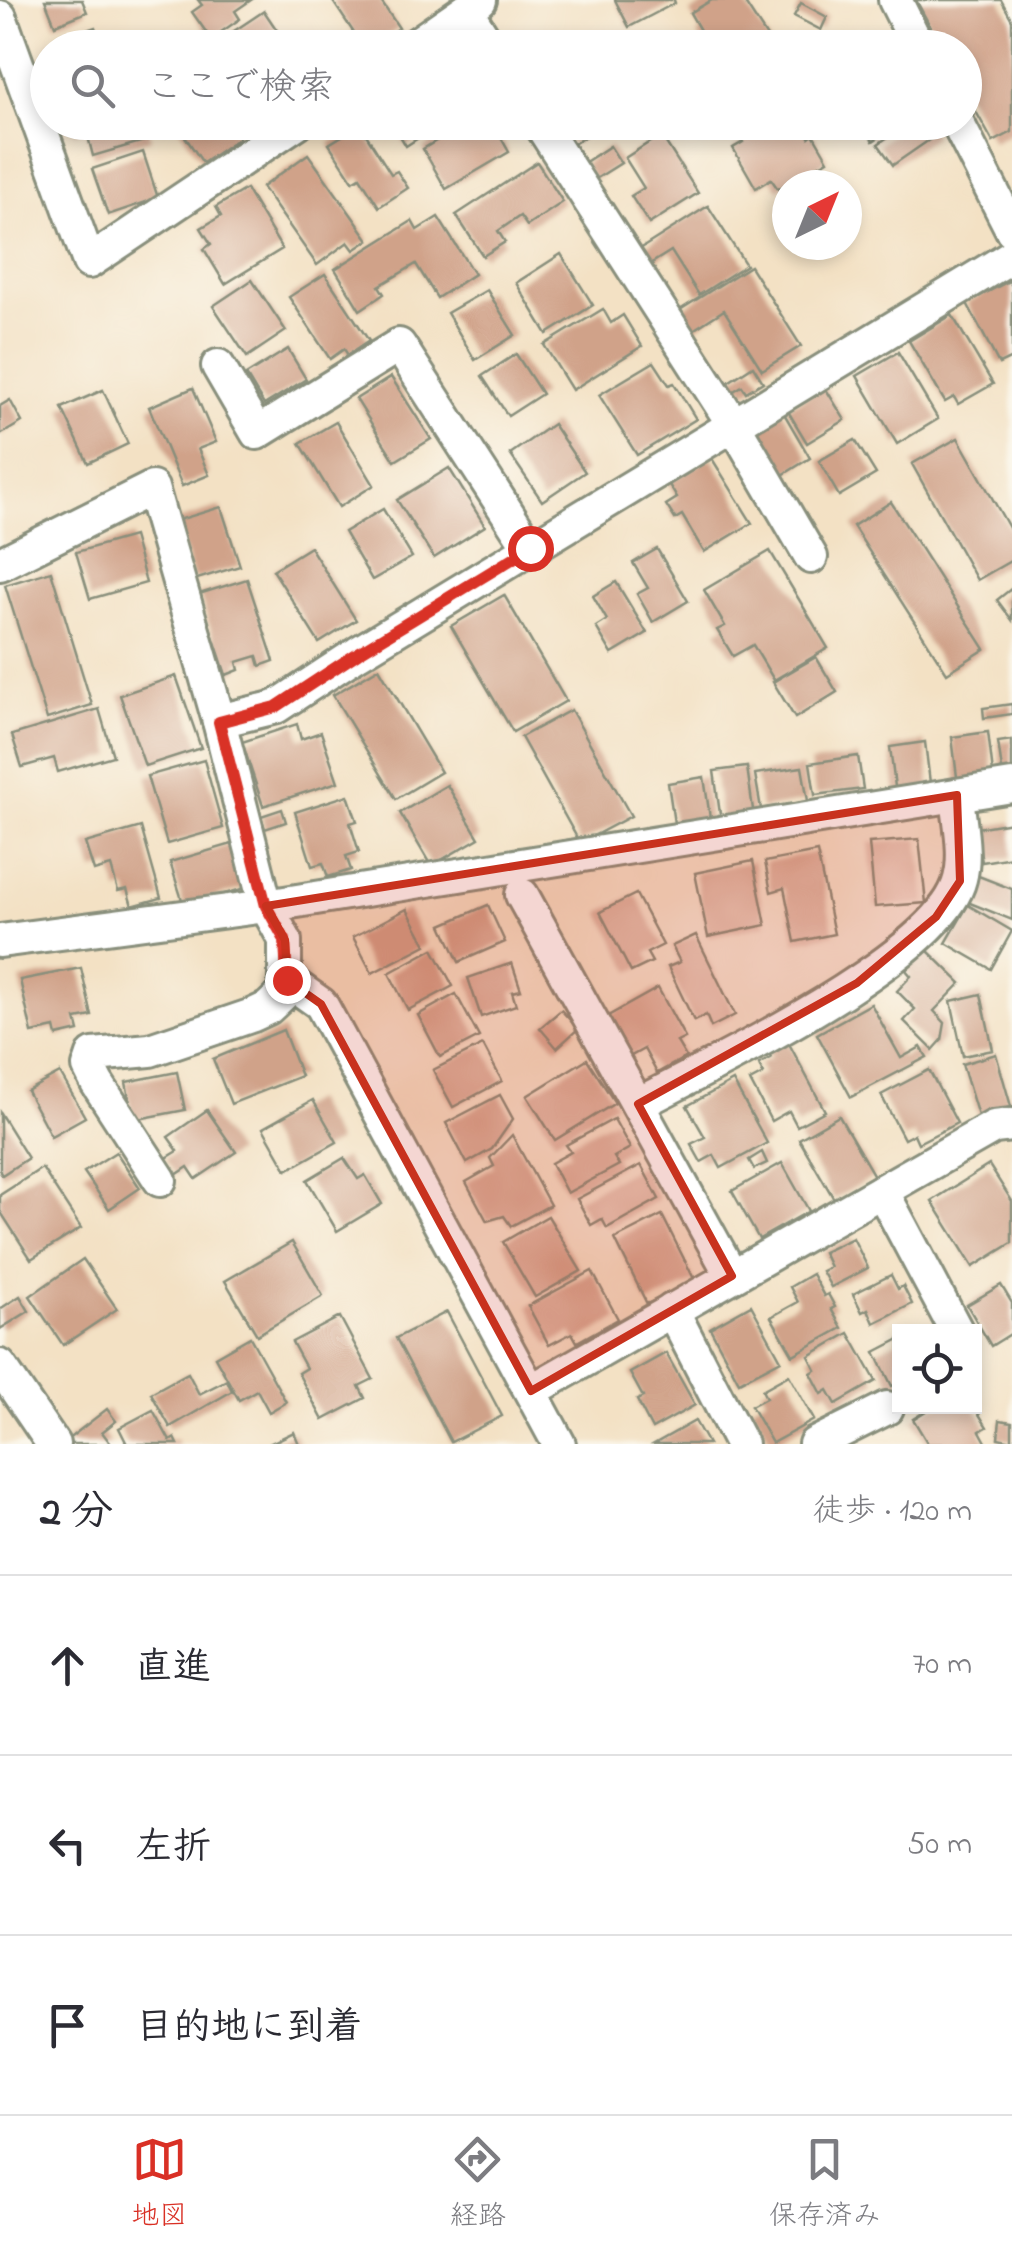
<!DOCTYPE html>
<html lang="ja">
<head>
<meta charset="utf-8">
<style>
	:root { --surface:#fff; --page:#f7f7f7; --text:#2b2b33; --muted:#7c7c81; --line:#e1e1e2; --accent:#d93025 }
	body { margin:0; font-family:"Indie Flower","Klee One",sans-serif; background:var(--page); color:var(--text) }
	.controls { position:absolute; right:30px; bottom:30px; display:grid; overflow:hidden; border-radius:0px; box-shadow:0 5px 15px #0003 }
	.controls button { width:90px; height:90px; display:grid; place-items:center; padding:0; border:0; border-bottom:2px solid var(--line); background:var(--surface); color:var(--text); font:50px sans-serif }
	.compass { position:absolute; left:772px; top:170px; width:90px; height:90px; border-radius:50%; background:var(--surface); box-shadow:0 5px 15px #0003; rotate:43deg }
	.stop { position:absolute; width:30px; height:30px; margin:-22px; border:8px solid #d93025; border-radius:50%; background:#fff }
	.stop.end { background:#d93025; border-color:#fff; box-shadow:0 2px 10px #0008 }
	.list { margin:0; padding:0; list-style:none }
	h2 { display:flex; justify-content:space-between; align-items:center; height:130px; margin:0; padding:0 40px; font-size:42px }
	h2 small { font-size:32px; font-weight:400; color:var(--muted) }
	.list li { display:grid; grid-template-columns:65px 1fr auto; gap:30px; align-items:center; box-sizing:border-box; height:180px; padding:0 40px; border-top:2px solid var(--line) }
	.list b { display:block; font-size:38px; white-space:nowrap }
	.list em { font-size:32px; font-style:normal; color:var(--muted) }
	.icon { flex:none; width:55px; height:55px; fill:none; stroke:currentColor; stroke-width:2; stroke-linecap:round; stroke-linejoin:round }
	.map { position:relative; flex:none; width:1012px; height:1444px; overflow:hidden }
	.search { position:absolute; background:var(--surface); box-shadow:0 5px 15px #0003; left:30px; right:30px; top:30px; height:110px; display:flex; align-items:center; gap:25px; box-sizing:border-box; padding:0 35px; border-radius:55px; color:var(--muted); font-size:38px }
	.sheet { height:670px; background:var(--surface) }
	nav { display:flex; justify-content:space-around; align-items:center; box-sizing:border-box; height:140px; border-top:2px solid var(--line); background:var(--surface); font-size:28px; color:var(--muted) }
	nav a { display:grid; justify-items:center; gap:5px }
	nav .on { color:var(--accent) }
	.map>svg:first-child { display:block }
	.building { fill:#d0a289 }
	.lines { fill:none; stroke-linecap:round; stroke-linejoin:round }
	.street-casing { stroke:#898f7c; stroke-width:38 }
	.street { stroke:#fff; stroke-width:32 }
	.route { stroke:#d93025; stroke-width:12 }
	.marked { fill:#c8321e; fill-opacity:0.2; stroke:#c8321e; stroke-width:8; stroke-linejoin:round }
</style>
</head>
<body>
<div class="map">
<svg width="1012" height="1444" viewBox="0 0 1012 1444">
	<rect width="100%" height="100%" fill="#fbf7ec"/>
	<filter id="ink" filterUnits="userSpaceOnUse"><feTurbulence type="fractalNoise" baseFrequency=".01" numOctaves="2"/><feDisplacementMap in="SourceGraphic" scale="20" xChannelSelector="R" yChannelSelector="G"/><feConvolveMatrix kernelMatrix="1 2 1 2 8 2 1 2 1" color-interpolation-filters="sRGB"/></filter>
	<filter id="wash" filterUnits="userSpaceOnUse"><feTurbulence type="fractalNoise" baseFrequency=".0048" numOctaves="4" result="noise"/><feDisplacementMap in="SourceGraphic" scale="40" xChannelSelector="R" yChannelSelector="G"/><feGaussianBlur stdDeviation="2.25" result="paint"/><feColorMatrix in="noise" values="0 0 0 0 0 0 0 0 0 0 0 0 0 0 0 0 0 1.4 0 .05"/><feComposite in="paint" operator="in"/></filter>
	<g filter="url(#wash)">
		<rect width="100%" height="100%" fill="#f3e1c4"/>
		<g id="blocks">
			<g class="building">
				<polygon points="45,0 82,0 87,12 55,25"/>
				<polygon points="198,0 251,0 235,11 240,19 211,39 192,12 202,5"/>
				<polygon points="332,0 380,0 399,28 371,48 364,48"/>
				<polygon points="615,0 674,0 675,3 629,27"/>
				<polygon points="712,0 743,0 774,48 705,48 697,35 701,32 690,13"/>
				<polygon points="916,0 1001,0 1012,20 1012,132 993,142 964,90 964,48 942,48"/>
				<polygon points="801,3 827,17 821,30 794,16"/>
				<polygon points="264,11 289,48 224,48 219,41"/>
				<polygon points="95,27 102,48 50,48 49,43"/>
				<polygon points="886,33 895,48 862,48"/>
				<polygon points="72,122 146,122 151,139 93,156 86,129 75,133"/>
				<polygon points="175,122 243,122 233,129 239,138 203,163"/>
				<polygon points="392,122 443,122 406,146"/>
				<polygon points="467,122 492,122 509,152 446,189 423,149"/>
				<polygon points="558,122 607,122 572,145"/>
				<polygon points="732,122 801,122 809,137 813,134 828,160 778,189 771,179 756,188 733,148 743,142"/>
				<polygon points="861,122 903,122 873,141"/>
				<polygon points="909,122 926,122 935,136 893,165 878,144"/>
				<polygon points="360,125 391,174 397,171 408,188 379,207 360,177 353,181 329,144"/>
				<polygon points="661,135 698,193 649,224 631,196 644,188 625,158"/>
				<polygon points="610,146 621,163 594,180 584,163"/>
				<polygon points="143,152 158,198 108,215 92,169"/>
				<polygon points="308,154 369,240 354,250 348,242 317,265 262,187"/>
				<polygon points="537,162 563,202 527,226 520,216 498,231 505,242 483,256 456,215"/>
				<polygon points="246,189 282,249 225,284 204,249 211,244 201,228 221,216 216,207"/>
				<polygon points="708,206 746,265 699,295 671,251 650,264 640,249"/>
				<polygon points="438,217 474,274 437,298 416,264 379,286 384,294 360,310 335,269 412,221 417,230"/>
				<polygon points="561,254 593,305 547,334 516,283"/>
				<polygon points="750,266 801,346 762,370 724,310 693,330 680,310"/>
				<polygon points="325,274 369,341 348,355 344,349 330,359 289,297"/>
				<polygon points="252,280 286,331 247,357 213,306"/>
				<polygon points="1009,281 1012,286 1012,358 999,364 967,303"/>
				<polygon points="487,290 515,335 475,360 447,313"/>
				<polygon points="603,309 611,323 623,315 642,346 572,390 544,345"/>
				<polygon points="952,315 993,384 958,404 954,397 945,402 909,341"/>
				<polygon points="288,349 306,379 264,405 246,375"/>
				<polygon points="898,352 938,419 897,444 857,376"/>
				<polygon points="516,354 542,394 508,416 482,376"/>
				<polygon points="654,362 669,385 674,383 696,419 637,455 599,395"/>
				<polygon points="753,366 763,382 746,392 742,386 732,392 727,383"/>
				<polygon points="391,377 431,439 395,461 356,399"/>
				<polygon points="824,386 845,420 807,443 786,408"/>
				<polygon points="193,388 216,442 198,449 209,475 182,486 149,407"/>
				<polygon points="103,390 128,444 88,463 62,408"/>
				<polygon points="10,400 22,422 0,435 0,406"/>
				<polygon points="782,410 810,458 781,476 752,428"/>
				<polygon points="336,422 374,485 339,507 300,443"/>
				<polygon points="553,424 585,472 542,501 510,454"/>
				<polygon points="958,438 1012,533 1012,560 977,580 912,464"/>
				<polygon points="855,440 876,474 839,496 819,461"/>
				<polygon points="711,457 752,523 704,552 682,515 675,519 666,505 677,498 668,483"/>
				<polygon points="449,468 485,526 434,558 397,500"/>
				<polygon points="891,502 985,649 947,673 853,526"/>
				<polygon points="221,507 240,566 194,580 175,521"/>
				<polygon points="383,509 412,557 372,580 344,532"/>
				<polygon points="133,536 146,583 90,599 76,552"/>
				<polygon points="310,547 356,620 319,643 273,570"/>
				<polygon points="657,549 688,601 653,622 637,594 648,588 633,563"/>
				<polygon points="770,551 828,648 774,680 753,645 733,656 717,630 725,626 704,590"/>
				<polygon points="51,571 92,705 47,719 5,585"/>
				<polygon points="247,579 274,661 260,666 257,656 237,662 239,670 226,675 199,594"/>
				<polygon points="616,582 647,633 612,654 596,627 607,620 593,596"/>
				<polygon points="1012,588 1012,620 997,600"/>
				<polygon points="504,595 566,701 513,732 451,626"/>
				<polygon points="816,657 837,692 795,718 773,682"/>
				<polygon points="379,668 441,772 396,799 333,695"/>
				<polygon points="176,676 201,748 145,766 120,695"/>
				<polygon points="1012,704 1012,714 984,718 983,708"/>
				<polygon points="99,709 113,756 58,772 54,758 22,767 12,735"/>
				<polygon points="571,710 631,816 580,843 521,737"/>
				<polygon points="297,724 301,739 321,732 338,782 263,806 242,742"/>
				<polygon points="988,732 994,781 958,785 952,737"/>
				<polygon points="1012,740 1012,775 1003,777 998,742"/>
				<polygon points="925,742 931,791 896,795 890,747"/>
				<polygon points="858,756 863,789 815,795 810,763"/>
				<polygon points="204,760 223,828 167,844 147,776"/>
				<polygon points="747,767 754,817 721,821 714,771"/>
				<polygon points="802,767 808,801 761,809 755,774"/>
				<polygon points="704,777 711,825 675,830 668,783"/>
				<polygon points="447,785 479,838 431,866 400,813"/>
				<polygon points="348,795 357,821 350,823 359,852 346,856 351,870 328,877 323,863 312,866 295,812"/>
				<polygon points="282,809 286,822 265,829 261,816"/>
				<polygon points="1012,822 1012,857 982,862 976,828"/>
				<polygon points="141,827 161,898 132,906 127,889 118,891 111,866 94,871 85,843"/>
				<polygon points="919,839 926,903 875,907 869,843"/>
				<polygon points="232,844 245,888 184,906 170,862"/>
				<polygon points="817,852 834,934 795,942 784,888 771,892 765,862"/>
				<polygon points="753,861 766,925 708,937 695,873"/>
				<polygon points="976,875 1012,889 1012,920 965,901"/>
				<polygon points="636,894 663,945 647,953 652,962 631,972 600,912"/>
				<polygon points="488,905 505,942 459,962 442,925"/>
				<polygon points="968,905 1012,931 991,969 946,943"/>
				<polygon points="407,909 426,945 372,973 353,937"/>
				<polygon points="696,935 735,1015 711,1027 706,1015 694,1021 668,967 680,962 672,946"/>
				<polygon points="433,949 453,986 408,1010 389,973"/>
				<polygon points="926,949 961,983 934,1011 945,1023 942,1040 933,1050 904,1021 915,1009 897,991 911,976 906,970"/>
				<polygon points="512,963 521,990 512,992 516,1005 481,1017 468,978"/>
				<polygon points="81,968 92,1016 76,1019 79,1031 57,1036 55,1028 32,1033 20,980"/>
				<polygon points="658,988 685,1038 677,1042 686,1057 657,1073 644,1049 631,1056 608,1016"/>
				<polygon points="456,994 479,1037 440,1057 418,1015"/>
				<polygon points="981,994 993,1050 963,1056 951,1001"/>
				<polygon points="871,1004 901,1058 921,1047 927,1057 851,1097 817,1034"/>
				<polygon points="561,1010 578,1029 557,1048 540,1028"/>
				<polygon points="283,1030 301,1076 231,1104 213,1059"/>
				<polygon points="786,1038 825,1111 797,1126 789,1111 771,1121 750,1081 763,1074 759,1064 771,1058 766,1049"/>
				<polygon points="483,1045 502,1081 453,1107 433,1070"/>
				<polygon points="996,1054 1012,1110 979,1119 962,1064"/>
				<polygon points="587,1059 615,1103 555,1140 527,1096"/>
				<polygon points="929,1070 957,1123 918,1143 914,1134 904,1139 881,1095"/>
				<polygon points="177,1072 185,1110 133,1120 126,1082"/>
				<polygon points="60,1073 85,1117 51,1136 27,1091"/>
				<polygon points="733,1081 767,1143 721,1168 714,1155 701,1162 691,1144 705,1137 687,1106"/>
				<polygon points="500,1095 513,1119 492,1149 467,1163 446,1123"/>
				<polygon points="313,1100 337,1142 287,1170 263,1128"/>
				<polygon points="207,1110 236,1152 196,1179 188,1167 176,1175 165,1159 178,1151 168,1137"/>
				<polygon points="0,1113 28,1158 2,1175 0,1172"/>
				<polygon points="839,1116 874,1176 834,1199 799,1139"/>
				<polygon points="614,1119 630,1148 614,1157 619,1165 567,1193 551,1163 571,1152 566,1145"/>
				<polygon points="512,1135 550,1205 511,1226 504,1216 487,1221 466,1182 494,1166 490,1158"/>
				<polygon points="116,1152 140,1188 109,1209 84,1172"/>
				<polygon points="762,1152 767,1163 754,1169 749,1160"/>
				<polygon points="344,1158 358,1179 365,1175 382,1204 337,1231 307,1180"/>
				<polygon points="782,1163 809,1211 759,1239 732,1191"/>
				<polygon points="641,1165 659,1199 607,1228 602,1219 591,1225 577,1199"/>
				<polygon points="989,1165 1012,1201 1012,1243 973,1267 932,1201"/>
				<polygon points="42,1168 81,1228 31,1259 0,1211 0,1195"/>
				<polygon points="662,1215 695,1281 647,1304 615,1239"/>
				<polygon points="548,1216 581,1271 535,1297 503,1242"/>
				<polygon points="853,1238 868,1268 831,1287 822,1271 830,1267 823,1252"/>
				<polygon points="292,1242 323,1296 257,1335 225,1281"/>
				<polygon points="83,1259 117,1309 63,1345 30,1296"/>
				<polygon points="592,1271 618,1319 577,1342 572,1333 549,1345 528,1306"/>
				<polygon points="812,1274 824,1296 828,1294 835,1307 831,1309 842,1328 793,1355 771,1317 798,1302 790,1287"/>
				<polygon points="891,1275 898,1289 903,1286 912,1304 874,1323 868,1309 862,1312 853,1294"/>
				<polygon points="1001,1285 1012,1303 1012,1333 991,1346 967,1305"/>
				<polygon points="20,1296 29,1311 0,1329 0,1309"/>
				<polygon points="751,1305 781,1360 739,1382 710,1328"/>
				<polygon points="447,1312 502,1416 451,1442 396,1338"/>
				<polygon points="340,1317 373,1379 359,1386 365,1398 323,1420 298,1373 306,1368 292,1342"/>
				<polygon points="849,1333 876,1381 836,1404 828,1390 822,1394 811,1373 816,1370 809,1356"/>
				<polygon points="250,1337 286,1402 269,1412 257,1390 239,1400 215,1357"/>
				<polygon points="900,1339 900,1382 892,1386 875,1352"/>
				<polygon points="666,1353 695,1405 652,1429 637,1400 643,1397 630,1373"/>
				<polygon points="188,1373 199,1394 227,1380 232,1391 170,1427 151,1393"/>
				<polygon points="789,1375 814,1420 772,1443 751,1406 766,1398 762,1390"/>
				<polygon points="934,1406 974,1406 987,1427 980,1431 987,1444 928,1444 913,1419"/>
				<polygon points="107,1409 116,1421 102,1432 111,1444 70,1444 67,1440"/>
				<polygon points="153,1410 170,1441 175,1438 178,1444 127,1444 119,1428"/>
				<polygon points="1000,1420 1012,1422 1012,1441 998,1438"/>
				<polygon points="695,1421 708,1444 654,1444"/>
				<polygon points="294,1432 299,1444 269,1444"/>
			</g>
		</g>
	</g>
	<g filter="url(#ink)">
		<use href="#blocks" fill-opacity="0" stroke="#898f7c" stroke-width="2.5"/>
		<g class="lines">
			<g class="street-casing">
				<g id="street">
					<polyline points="895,0 919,48"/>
					<polyline points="466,10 490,48"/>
					<polyline points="0,17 89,262 298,122"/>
					<polyline points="411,48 480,0"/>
					<polyline points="539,122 734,425 811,557"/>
					<polyline points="957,122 1012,230"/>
					<polyline points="218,366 257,433 399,345 530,548"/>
					<polyline points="0,564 152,488 219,721 266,906 285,940 285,992 268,1008 253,1015 150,1050 93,1055 89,1067 97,1083 160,1180"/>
					<polyline points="219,721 276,707 358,653 1012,256"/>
					<polyline points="522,895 732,1276"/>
					<polyline points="0,941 266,906 1012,786"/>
					<polyline points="287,980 321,1004 559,1444"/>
					<path d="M638,1104C710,1066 941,957 960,879C967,853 959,821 957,795"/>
					<polyline points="882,1191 957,1332"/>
					<polyline points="672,1310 741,1444"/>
					<polyline points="0,1366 53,1444"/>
					<polyline points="531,1391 994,1127 1012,1125"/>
					<polyline points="815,1444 887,1408"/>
				</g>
			</g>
			<use href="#street" class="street"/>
		</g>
	</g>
	<g class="lines" filter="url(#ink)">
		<polyline class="route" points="287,980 285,940 266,906 219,722 276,707 358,653 530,548"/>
	</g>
	<path class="marked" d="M957,795L960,881L936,917L857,983L638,1104L732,1276L531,1391L321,1004L287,980L285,940L266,906Z"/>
</svg>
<div class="controls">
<button><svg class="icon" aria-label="locate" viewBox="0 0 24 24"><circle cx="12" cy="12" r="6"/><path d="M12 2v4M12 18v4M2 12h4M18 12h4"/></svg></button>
</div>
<svg class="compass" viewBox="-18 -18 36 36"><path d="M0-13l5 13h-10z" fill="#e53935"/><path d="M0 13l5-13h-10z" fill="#7c7c81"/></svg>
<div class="stop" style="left:530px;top:548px"></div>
<div class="stop end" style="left:287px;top:980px"></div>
<div class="search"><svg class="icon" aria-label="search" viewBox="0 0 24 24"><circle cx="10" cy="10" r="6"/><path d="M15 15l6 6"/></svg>ここで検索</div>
</div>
<section class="sheet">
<h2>2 分<small>徒歩 · 120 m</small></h2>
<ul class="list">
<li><svg class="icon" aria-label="ahead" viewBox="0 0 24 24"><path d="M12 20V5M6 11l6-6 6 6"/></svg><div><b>直進</b></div><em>70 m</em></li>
<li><svg class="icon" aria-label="left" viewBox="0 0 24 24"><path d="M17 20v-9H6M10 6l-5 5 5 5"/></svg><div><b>左折</b></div><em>50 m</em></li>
<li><svg class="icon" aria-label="arrive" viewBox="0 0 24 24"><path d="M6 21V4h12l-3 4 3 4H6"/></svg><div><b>目的地に到着</b></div></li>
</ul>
</section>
<nav>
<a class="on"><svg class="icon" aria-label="map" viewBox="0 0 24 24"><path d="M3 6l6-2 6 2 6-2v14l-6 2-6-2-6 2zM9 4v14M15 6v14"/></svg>地図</a>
<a><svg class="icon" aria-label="directions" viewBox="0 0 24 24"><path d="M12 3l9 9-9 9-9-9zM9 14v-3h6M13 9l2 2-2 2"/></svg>経路</a>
<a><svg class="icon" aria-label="saved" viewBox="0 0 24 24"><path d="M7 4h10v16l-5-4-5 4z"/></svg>保存済み</a>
</nav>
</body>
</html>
